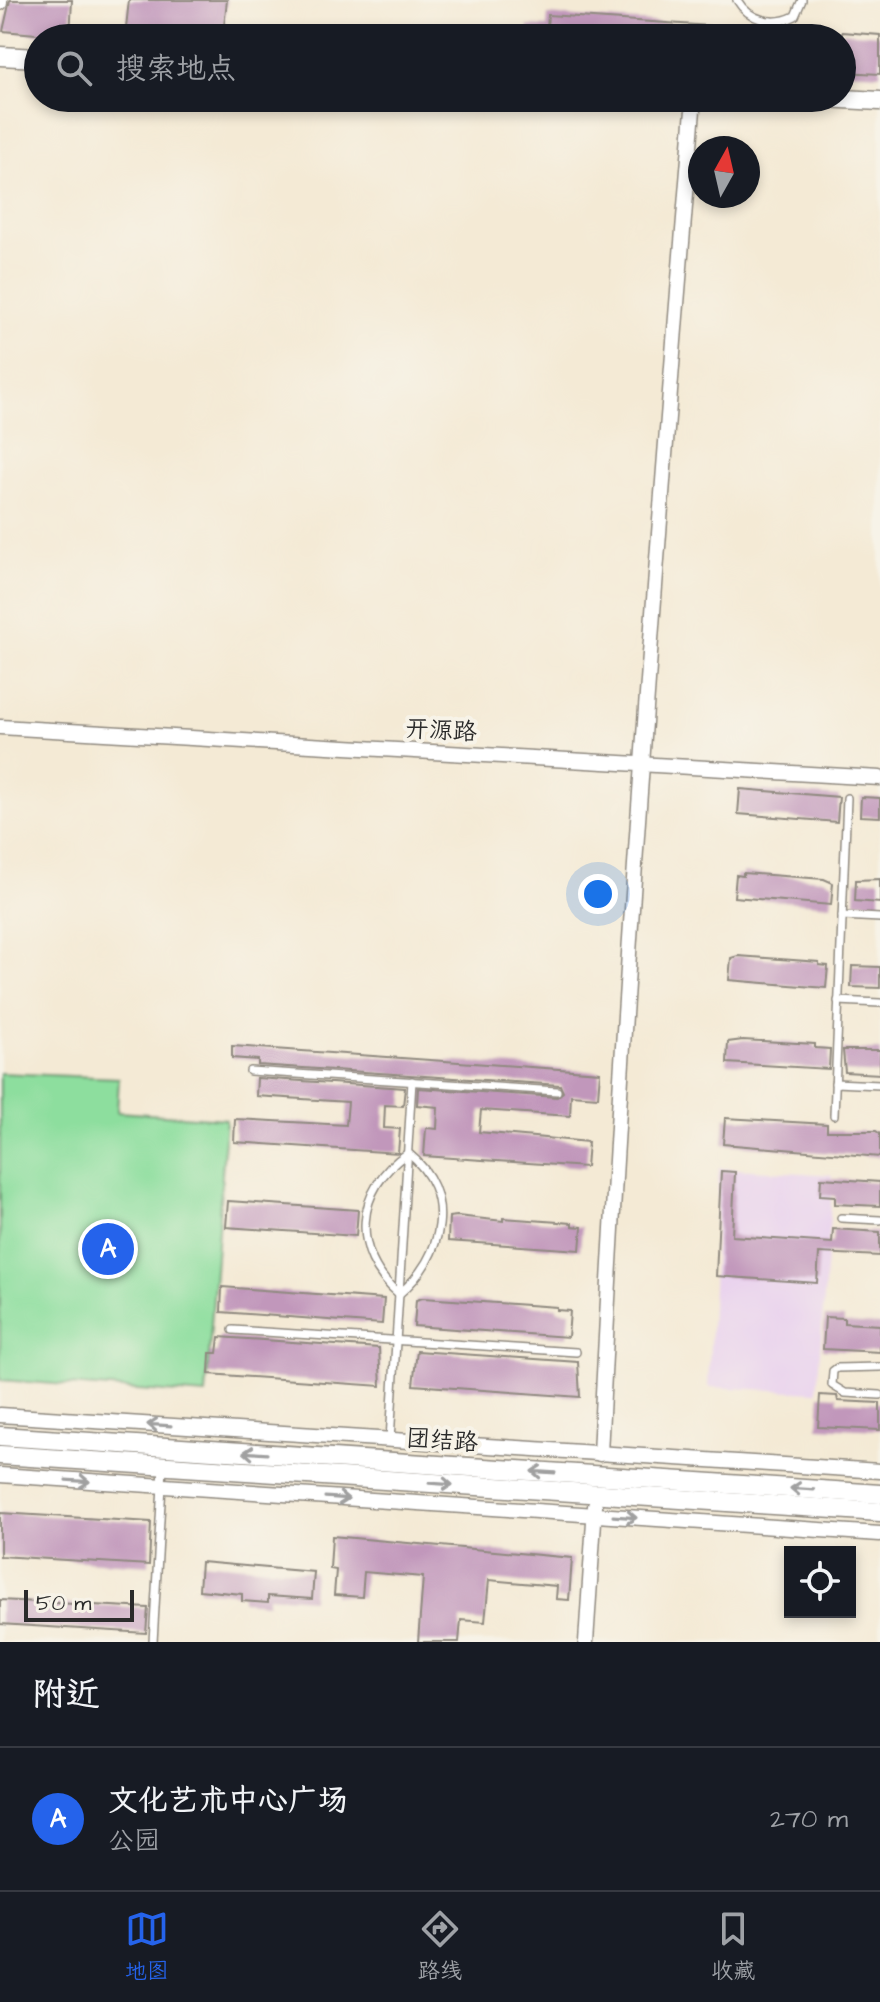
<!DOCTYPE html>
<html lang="zh">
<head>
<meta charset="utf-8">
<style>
	:root { --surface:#171b24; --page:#242831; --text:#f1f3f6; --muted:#9ea1a6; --line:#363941; --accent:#2563eb }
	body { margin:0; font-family:"Architects Daughter","LXGW WenKai TC",sans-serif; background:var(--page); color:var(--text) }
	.controls { position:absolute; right:24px; bottom:24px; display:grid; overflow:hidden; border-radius:0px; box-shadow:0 4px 12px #0003 }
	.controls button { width:72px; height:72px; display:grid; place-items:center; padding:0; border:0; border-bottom:2px solid var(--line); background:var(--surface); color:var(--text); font:40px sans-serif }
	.compass { position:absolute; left:688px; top:136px; width:72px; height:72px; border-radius:50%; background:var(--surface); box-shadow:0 4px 12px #0003; rotate:8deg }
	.scale { position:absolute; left:24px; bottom:20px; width:110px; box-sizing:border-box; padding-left:8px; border:4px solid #2b2b2b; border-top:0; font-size:22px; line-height:28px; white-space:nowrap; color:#2b2b2b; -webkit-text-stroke:6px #f7f3e8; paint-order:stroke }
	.you { position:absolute; left:598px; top:894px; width:28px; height:28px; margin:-20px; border:6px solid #fff; border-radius:50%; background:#1a73e8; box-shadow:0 0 0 12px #1a73e833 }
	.badge { display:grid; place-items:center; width:52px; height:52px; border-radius:50%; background:var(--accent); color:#fff; font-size:26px; font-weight:700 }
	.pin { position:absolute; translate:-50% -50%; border:4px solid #fff; box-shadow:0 2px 8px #0006 }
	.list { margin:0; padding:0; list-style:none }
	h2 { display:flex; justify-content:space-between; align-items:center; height:104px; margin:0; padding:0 32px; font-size:34px }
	h2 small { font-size:26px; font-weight:400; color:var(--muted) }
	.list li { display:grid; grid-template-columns:52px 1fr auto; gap:24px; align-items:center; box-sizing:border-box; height:144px; padding:0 32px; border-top:2px solid var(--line) }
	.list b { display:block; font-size:30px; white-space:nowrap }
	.list p { margin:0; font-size:26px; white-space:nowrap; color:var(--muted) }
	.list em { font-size:26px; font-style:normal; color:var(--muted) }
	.icon { flex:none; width:44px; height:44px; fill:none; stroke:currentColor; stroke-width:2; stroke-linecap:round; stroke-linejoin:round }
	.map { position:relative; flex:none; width:880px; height:1642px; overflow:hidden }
	.search { position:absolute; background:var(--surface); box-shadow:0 4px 12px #0003; left:24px; right:24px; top:24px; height:88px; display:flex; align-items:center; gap:20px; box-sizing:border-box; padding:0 28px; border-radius:44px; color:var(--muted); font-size:30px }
	.sheet { height:248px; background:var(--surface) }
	nav { display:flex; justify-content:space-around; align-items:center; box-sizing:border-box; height:112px; border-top:2px solid var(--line); background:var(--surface); font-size:22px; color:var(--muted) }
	nav a { display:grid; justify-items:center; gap:4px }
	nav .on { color:var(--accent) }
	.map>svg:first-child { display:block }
	.built { fill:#e9d2ee }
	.green { fill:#8dde9e; stroke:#5c8464; stroke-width:2 }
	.building { fill:#c197bb }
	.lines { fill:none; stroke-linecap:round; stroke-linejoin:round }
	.lane-casing { stroke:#908a80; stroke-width:10 }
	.street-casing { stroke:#908a80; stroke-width:17 }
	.secondary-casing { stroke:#908a80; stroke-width:21 }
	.lane { stroke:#fff; stroke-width:7 }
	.street { stroke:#fff; stroke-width:14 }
	.secondary { stroke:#fff; stroke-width:18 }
	.oneway { stroke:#a0a0a0 }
	.labels { text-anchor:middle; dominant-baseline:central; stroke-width:8; stroke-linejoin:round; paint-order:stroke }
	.street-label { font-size:24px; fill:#2b2b2b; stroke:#f7f3e8 }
</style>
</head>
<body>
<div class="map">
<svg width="880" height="1642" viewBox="0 0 880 1642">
	<rect width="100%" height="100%" fill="#f7f3e8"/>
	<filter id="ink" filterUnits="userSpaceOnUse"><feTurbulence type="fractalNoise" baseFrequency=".0125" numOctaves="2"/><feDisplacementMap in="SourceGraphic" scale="16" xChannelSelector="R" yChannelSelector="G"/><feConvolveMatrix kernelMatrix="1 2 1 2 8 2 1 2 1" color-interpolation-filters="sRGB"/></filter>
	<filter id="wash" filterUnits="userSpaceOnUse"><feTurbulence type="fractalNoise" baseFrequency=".006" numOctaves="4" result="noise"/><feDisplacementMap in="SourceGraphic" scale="32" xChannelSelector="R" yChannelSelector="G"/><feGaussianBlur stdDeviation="1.8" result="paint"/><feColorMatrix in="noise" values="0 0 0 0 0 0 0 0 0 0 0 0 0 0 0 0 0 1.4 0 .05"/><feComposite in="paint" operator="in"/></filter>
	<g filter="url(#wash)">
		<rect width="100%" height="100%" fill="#f4ead5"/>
		<polygon class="built" points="719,1168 833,1175 817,1392 708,1387"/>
		<polygon class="green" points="0,1073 119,1078 117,1112 226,1119 206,1395 0,1380"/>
		<g id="blocks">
			<g class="building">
				<polygon points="10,0 72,0 70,37 3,31"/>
				<polygon points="129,0 227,0 223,35 159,27 158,38 125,37"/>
				<polygon points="548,15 755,29 755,38 528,38 528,26 547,27"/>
				<polygon points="842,32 880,35 880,74 842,72"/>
				<polygon points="740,789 839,797 837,822 738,814"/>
				<polygon points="861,797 880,798 880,817 860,816"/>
				<polygon points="743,873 824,879 833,883 831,905 734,897 736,875 743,876"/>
				<polygon points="880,879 880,903 855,901 856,880"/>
				<polygon points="738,956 819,962 819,965 828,966 826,988 729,980 731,958"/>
				<polygon points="852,966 880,967 880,988 851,987"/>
				<polygon points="743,1040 815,1044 815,1048 830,1049 829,1069 727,1063 728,1042"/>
				<polygon points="232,1046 600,1072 598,1097 571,1095 570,1116 481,1110 479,1132 588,1142 586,1167 424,1156 426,1128 437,1129 438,1107 417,1105 418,1088 557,1097 563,1092 560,1085 258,1065 258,1060 232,1058"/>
				<polygon points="843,1050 880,1050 880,1074 845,1072"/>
				<polygon points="257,1078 405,1088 403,1106 385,1105 384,1128 400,1129 398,1153 234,1142 235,1119 346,1125 348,1102 256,1096"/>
				<polygon points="725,1118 827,1124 827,1131 876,1131 880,1134 880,1157 723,1144"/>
				<polygon points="721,1171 735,1172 732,1236 832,1243 833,1229 880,1232 880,1256 819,1253 817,1283 716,1276"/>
				<polygon points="821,1178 880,1182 880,1206 835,1204 835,1196 820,1195"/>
				<polygon points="228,1201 358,1210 356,1236 226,1227"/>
				<polygon points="457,1216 503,1221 503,1218 572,1223 572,1226 582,1227 580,1250 448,1241 449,1217"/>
				<polygon points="222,1287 384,1299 382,1324 221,1312"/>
				<polygon points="423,1298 557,1307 557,1310 570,1311 568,1337 414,1326 416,1300"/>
				<polygon points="825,1317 844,1318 844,1323 880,1325 880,1352 823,1349"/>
				<polygon points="219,1337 379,1348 381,1386 209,1374 210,1353 217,1353"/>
				<polygon points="417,1351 578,1362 580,1397 413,1385"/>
				<polygon points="820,1395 837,1396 838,1401 880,1403 880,1430 818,1427"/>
				<polygon points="0,1513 151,1522 149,1565 0,1556"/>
				<polygon points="332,1536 572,1558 569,1600 556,1599 557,1586 489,1580 485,1622 461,1620 459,1642 418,1642 423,1577 364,1572 362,1597 334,1595 336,1570 330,1569"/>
				<polygon points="201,1562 314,1572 312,1599 268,1596 268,1603 242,1601 242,1594 199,1590"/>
				<polygon points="0,1600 148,1608 146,1633 0,1624"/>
			</g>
		</g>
	</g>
	<g filter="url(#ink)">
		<use href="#blocks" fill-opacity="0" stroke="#908a80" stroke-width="2"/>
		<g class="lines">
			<g class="lane-casing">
				<g id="lane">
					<path d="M737,0C749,20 773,27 795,16L802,0"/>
					<polyline points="769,38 770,21"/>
					<polyline points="842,916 880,918"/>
					<polyline points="838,1001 880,1003"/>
					<polyline points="250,1071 557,1091"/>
					<polyline points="835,1083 880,1085"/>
					<polyline points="834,1115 847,798"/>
					<path d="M408,1153C458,1193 444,1257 399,1294C350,1253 355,1188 408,1153Z"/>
					<polyline points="841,1218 880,1220"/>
					<polyline points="233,1330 576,1352"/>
					<polyline points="880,1367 837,1368 833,1371 832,1385 845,1393 880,1395"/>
					<polyline points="390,1440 412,1081"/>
					<polyline points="153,1642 163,1468"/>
				</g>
			</g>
			<g class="street-casing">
				<g id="street">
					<polyline points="0,3 0,0"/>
					<polyline points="0,727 880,778"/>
					<polyline points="0,1415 880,1471"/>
					<path d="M600,1454C622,1001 656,549 694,98"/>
					<polyline points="0,1475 880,1534"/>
					<polyline points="586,1642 595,1506"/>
				</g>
			</g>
			<g class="secondary-casing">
				<g id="secondary">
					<polyline points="0,56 38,58"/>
					<polyline points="824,98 880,101"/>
					<polyline points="0,1436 880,1494"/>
					<polyline points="0,1455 880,1512"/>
				</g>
			</g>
			<use href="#lane" class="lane"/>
			<use href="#street" class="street"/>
			<use href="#secondary" class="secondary"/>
		</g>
		<defs><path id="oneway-shaft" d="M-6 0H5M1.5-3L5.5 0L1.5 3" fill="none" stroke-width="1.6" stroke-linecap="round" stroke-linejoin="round" transform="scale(2)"/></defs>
		<g class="oneway">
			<use href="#oneway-shaft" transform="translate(159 1425) rotate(-176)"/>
			<use href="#oneway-shaft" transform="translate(255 1453) rotate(-176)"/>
			<use href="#oneway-shaft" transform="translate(543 1472) rotate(-176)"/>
			<use href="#oneway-shaft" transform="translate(78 1481) rotate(4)"/>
			<use href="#oneway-shaft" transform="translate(441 1484) rotate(4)"/>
			<use href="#oneway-shaft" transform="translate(802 1489) rotate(-176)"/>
			<use href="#oneway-shaft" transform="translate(337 1498) rotate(4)"/>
			<use href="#oneway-shaft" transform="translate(625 1517) rotate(4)"/>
		</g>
	</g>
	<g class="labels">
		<g class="street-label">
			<text transform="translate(441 731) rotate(3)">开源路</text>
			<text transform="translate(442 1441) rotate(4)">团结路</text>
		</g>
	</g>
</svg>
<div class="controls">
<button><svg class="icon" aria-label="locate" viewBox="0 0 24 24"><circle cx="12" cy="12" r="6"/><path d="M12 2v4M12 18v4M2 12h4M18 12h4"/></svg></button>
</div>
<svg class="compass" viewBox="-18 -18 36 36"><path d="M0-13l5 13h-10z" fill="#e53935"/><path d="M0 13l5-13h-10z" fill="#9ea1a6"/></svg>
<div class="scale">50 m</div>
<div class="you"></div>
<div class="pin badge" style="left:108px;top:1249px">A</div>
<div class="search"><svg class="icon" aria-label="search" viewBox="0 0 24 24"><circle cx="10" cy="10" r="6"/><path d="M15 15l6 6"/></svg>搜索地点</div>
</div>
<section class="sheet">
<h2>附近<small></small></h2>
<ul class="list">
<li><span class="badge">A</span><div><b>文化艺术中心广场</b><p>公园</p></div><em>270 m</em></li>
</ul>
</section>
<nav>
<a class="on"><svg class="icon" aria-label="map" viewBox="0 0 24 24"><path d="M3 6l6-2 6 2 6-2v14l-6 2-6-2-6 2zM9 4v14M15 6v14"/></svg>地图</a>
<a><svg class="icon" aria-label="directions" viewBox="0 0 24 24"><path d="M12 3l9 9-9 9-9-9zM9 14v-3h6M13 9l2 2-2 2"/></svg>路线</a>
<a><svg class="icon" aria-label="saved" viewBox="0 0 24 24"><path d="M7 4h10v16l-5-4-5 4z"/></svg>收藏</a>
</nav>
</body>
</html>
